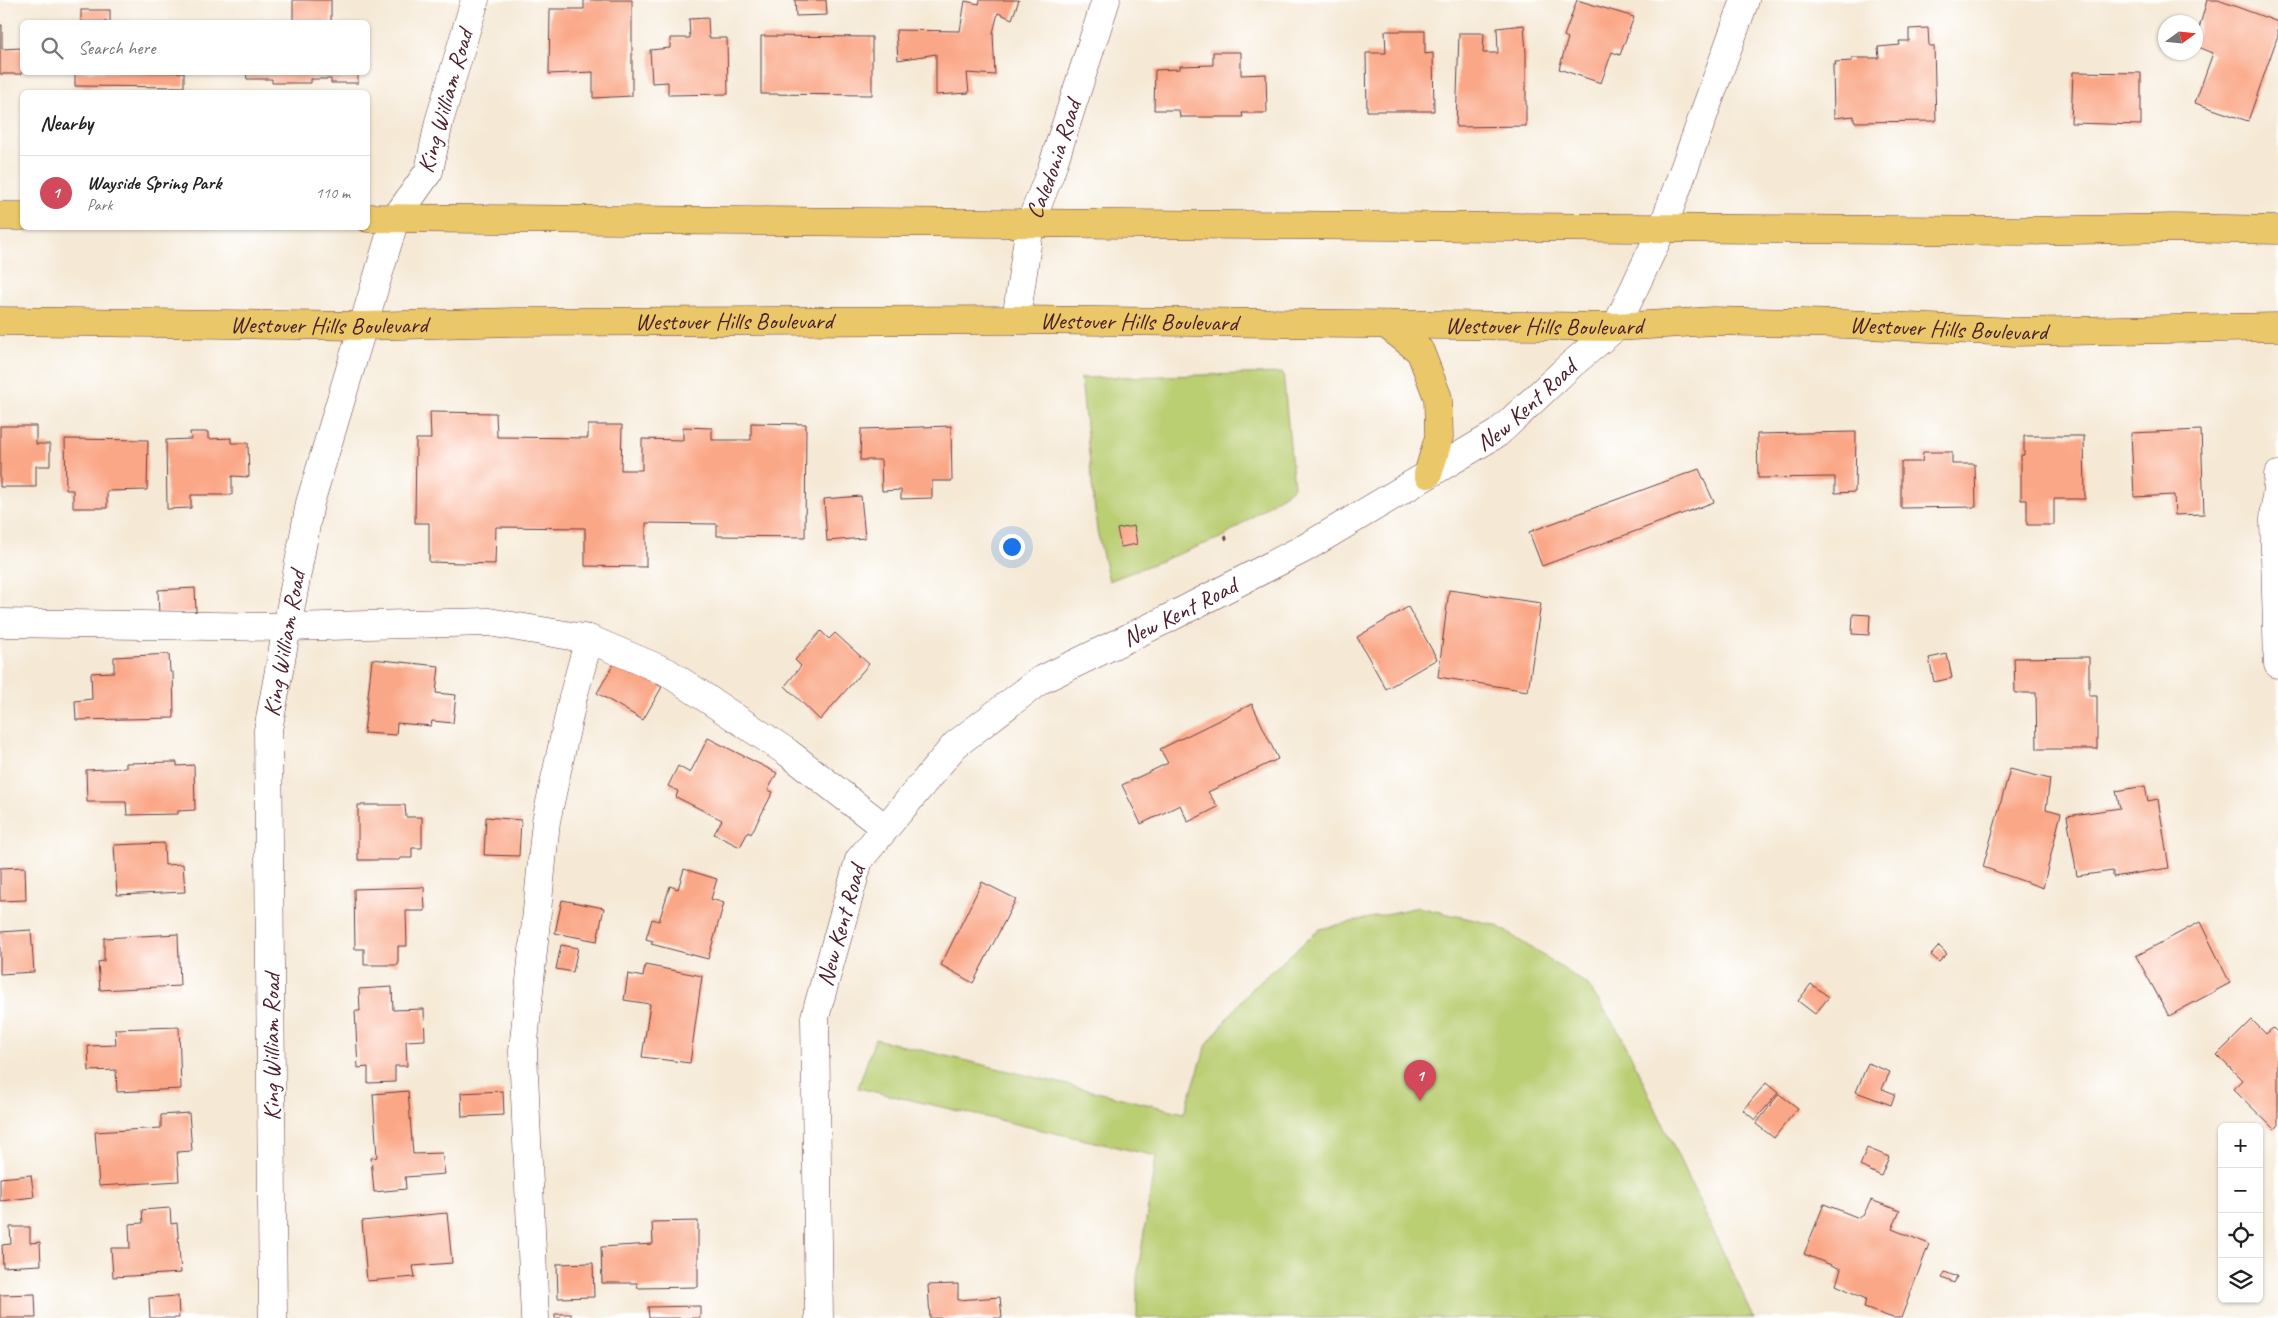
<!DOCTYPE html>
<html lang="en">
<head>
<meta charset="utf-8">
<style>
	:root { --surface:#fff; --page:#f2f2f2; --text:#222; --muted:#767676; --line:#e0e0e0; --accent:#d1495b }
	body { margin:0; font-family:Caveat,sans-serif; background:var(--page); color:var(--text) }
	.controls { position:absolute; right:15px; bottom:15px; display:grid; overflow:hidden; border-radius:8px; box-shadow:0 1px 4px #0004 }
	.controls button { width:45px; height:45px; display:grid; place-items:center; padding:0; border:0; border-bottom:1px solid var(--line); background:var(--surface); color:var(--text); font:25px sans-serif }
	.compass { position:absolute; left:2158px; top:15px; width:45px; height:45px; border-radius:50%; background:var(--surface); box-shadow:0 1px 4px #0004; rotate:75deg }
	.you { position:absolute; left:1011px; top:546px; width:18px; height:18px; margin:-12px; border:4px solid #fff; border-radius:50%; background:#1a73e8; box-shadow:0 0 0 8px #1a73e833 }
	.badge { display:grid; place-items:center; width:32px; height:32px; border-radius:50%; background:var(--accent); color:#fff; font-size:16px; font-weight:700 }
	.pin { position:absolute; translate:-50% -41px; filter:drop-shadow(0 1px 2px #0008) }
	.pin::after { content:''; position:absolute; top:26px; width:18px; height:15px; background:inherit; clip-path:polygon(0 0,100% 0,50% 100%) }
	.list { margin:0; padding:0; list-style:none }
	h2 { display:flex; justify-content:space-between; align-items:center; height:65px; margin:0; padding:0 20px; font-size:21px }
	h2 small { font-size:16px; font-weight:400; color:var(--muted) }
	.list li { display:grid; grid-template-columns:32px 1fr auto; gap:15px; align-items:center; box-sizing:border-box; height:75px; padding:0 20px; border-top:1px solid var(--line) }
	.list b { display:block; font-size:19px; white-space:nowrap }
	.list p { margin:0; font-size:16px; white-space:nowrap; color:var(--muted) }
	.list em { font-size:16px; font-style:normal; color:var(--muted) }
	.icon { flex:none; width:28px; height:28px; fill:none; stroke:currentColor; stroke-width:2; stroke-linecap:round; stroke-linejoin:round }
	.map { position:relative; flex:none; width:2278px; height:1318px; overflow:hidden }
	.search { position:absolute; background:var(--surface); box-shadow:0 1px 4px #0004; left:20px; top:20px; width:350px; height:55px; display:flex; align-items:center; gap:12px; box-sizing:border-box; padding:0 18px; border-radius:8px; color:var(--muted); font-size:19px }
	.panel { position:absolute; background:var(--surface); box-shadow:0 1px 4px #0004; left:20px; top:90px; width:350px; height:140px; border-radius:8px }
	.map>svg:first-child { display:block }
	.green { fill:#bace72; stroke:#82764e }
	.building { fill:#faa787 }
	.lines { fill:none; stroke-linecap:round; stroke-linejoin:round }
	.minor-casing { stroke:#643d44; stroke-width:29 }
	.major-casing { stroke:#643d44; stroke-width:29 }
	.path { stroke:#643d44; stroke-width:3; stroke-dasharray:4 4; stroke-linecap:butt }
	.minor { stroke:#fff; stroke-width:28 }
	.major { stroke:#eac769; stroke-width:28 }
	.labels { text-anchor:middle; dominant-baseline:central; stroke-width:4.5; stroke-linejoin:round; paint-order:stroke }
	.street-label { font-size:24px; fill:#4a1f2b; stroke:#fff }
</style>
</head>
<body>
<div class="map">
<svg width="2278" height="1318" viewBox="0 0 2278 1318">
	<rect width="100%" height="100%" fill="#fff"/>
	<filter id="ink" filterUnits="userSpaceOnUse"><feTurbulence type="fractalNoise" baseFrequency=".02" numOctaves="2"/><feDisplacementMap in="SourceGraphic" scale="10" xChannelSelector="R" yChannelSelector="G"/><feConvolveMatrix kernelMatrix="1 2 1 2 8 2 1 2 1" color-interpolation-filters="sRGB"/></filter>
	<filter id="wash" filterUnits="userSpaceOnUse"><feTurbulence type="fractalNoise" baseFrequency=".0096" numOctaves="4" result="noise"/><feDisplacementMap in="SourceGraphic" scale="20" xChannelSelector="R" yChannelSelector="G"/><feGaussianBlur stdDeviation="1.12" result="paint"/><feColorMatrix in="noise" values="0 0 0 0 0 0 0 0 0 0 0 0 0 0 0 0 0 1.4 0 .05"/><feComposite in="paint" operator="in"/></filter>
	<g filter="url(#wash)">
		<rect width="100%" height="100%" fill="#f5e9d5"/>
		<g class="green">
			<polygon points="1283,373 1294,487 1225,536 1109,581 1097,531 1081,378"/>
			<polygon points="1418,907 1496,925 1588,985 1622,1037 1754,1318 1137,1318 1137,1277 1156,1156 858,1088 875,1039 1184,1113 1207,1044 1251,989 1320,929"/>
		</g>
		<g id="blocks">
			<g class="building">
				<rect x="293" y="0" width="38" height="22"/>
				<polygon points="584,0 632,0 632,96 593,98 593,72 549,74 550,9 584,9"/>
				<polygon points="795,0 826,0 827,15 796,16"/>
				<polygon points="980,0 1019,0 1012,19 998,13 993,33 995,75 967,73 969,93 936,95 936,54 898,60 896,30 960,31 965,1 979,4"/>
				<polygon points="1577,0 1634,17 1620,55 1612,52 1601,83 1559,69 1568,38 1564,36"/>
				<polygon points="2207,0 2218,0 2278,22 2278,35 2248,121 2195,103 2213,53 2196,46 2196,39"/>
				<rect x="81" y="10" width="29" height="12"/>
				<polygon points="708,18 709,38 727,38 728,94 668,95 668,82 652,83 650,50 670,48 670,38 690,38 689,19"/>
				<polygon points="0,25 2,25 2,49 22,48 22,74 0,74"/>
				<polygon points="1524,25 1526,53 1526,126 1456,127 1459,33 1484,33 1483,53 1498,53 1497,28"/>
				<polygon points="1928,28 1929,46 1934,46 1936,121 1854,122 1854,116 1834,118 1833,65 1836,65 1835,62 1852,61 1852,58 1879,58 1878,47 1900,45 1899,41 1909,41 1909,29"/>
				<polygon points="1385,31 1425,31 1425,54 1433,53 1434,111 1367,111 1366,53 1386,53"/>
				<polygon points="761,36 872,37 872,95 761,94"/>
				<polygon points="1213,52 1241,52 1241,75 1266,74 1267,113 1242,113 1243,117 1180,117 1179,110 1154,110 1155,70 1180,69 1180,66 1213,65"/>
				<polygon points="75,72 184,72 184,87 75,86"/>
				<polygon points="246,72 358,72 358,83 331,83 331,79 311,79 311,83 272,83 272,79 247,79"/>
				<polygon points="2073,72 2141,73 2141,125 2071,123"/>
				<polygon points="430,412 496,413 497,437 588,438 588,425 622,425 621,470 642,470 642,439 683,440 683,427 712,428 712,440 751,440 751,423 806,424 805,537 717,536 717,524 646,523 646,567 585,566 585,528 496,527 495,564 429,562 429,523 415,523 416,439 431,439"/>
				<polygon points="0,426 36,426 36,444 50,444 50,466 36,466 36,487 0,487"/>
				<polygon points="951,426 952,481 932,481 932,498 901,499 901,490 882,491 881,460 860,460 861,429"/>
				<polygon points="2201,430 2204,514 2175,515 2174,495 2134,497 2131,433"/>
				<polygon points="190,432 208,432 208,439 231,438 231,443 248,443 249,477 232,476 232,495 191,495 191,508 167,509 166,440 191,439"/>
				<polygon points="1856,432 1855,492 1835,493 1835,477 1758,478 1757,434"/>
				<polygon points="2024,436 2084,436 2085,499 2054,499 2054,525 2027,525 2027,500 2021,500 2021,455 2024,455"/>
				<polygon points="65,439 148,440 147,490 107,491 107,508 73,508 73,490 66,490"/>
				<polygon points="1923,452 1952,452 1952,464 1975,464 1976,507 1901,508 1901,462 1922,462"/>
				<polygon points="1699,469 1714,502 1542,566 1529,532"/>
				<polygon points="861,496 865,538 827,541 824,499"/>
				<polygon points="1134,526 1137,544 1121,547 1117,529"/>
				<polygon points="195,588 196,612 159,614 158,590"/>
				<polygon points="1449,590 1541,603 1528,691 1438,677"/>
				<polygon points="1408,607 1437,659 1386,689 1357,637"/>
				<polygon points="1853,614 1870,615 1869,635 1852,634"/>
				<polygon points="821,631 829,639 835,633 869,664 820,720 785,686 801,666 795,660"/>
				<polygon points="169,654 170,672 173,672 174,718 76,720 75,701 92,699 91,673 114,672 114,657"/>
				<polygon points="1947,654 1952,678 1934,682 1929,658"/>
				<polygon points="2089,657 2089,696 2097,696 2097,749 2037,749 2036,693 2015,693 2014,658"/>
				<polygon points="372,659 439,666 436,693 456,695 453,723 432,721 431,726 397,723 396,735 364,733"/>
				<polygon points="616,660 662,687 643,720 597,693"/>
				<polygon points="1252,704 1278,759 1208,792 1218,807 1188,822 1180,805 1141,824 1122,785 1168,763 1160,749"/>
				<polygon points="708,738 777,773 768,790 773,792 751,834 748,832 740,847 714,834 722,820 676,797 678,791 668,786 678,766 690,773"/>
				<polygon points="177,762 177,766 194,765 195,810 178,811 178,814 127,815 126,802 87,802 86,770 126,768 126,763"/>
				<polygon points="2010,769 2050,779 2046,809 2061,813 2043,888 1983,867"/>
				<polygon points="2145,786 2148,801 2158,799 2169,868 2113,877 2113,871 2077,876 2067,816 2120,808 2116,791"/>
				<polygon points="358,805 405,805 406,817 422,817 422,848 412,848 412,858 401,858 400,860 358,860"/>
				<polygon points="486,817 521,820 519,856 484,855"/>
				<polygon points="164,843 165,865 183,864 185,892 117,895 114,845"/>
				<polygon points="25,867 26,900 0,901 0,868"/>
				<polygon points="684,869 717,879 711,899 724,903 708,959 651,944 653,941 646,939 652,919 659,921 670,886 678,889"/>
				<polygon points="982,882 1016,899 973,983 941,965"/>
				<polygon points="424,887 425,911 406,911 407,946 398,946 398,965 364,965 364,949 355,949 354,889"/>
				<polygon points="562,900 604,908 597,941 555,933"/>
				<polygon points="2200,922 2230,983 2169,1016 2136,956"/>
				<polygon points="31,930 34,972 0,974 0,932"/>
				<polygon points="178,934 180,986 100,990 98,962 104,961 104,938"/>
				<polygon points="561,945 578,948 573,972 556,969"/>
				<polygon points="1939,946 1947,954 1939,962 1931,955"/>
				<polygon points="645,965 702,976 690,1063 642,1057 650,1004 624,1000 628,974 643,977"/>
				<polygon points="1811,984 1829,997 1815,1014 1798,1001"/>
				<polygon points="392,987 393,1010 424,1009 425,1040 406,1041 407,1066 395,1066 395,1082 368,1083 368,1067 358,1068 355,1011 360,1011 359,989"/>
				<polygon points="2252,1020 2266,1034 2273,1028 2278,1033 2278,1125 2274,1129 2233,1089 2242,1080 2217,1055"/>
				<polygon points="179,1027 181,1089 117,1092 116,1070 89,1071 88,1046 116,1045 115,1029"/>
				<polygon points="1868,1063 1890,1072 1882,1089 1895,1094 1891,1105 1856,1092"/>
				<polygon points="1766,1083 1778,1093 1755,1120 1743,1110"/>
				<polygon points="408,1091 413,1154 442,1153 445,1174 405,1177 406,1189 374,1192 371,1158 377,1157 373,1094"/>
				<polygon points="503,1091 504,1115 462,1117 461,1093"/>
				<polygon points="1779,1094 1798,1108 1774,1138 1756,1124"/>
				<polygon points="189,1113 192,1151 177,1152 179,1181 99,1186 95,1132 161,1128 161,1115"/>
				<polygon points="1867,1148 1889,1157 1881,1176 1860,1166"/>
				<polygon points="31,1175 34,1197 0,1201 0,1178"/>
				<polygon points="1871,1200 1900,1211 1892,1229 1929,1244 1901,1318 1893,1318 1864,1308 1866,1299 1836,1285 1841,1269 1804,1254 1824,1204 1859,1218 1859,1216 1863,1216"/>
				<polygon points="170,1208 171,1224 177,1223 181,1273 113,1277 111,1248 130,1248 129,1224 143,1223 142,1210"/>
				<polygon points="447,1213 452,1263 413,1266 415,1277 367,1281 362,1221"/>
				<polygon points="698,1221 698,1287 638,1288 637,1283 602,1283 601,1247 653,1244 652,1222"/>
				<polygon points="10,1227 30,1227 30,1243 40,1242 41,1265 3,1267 2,1245 11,1244"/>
				<polygon points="593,1263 594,1297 558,1298 557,1264"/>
				<polygon points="1945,1272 1957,1277 1954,1283 1942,1278"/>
				<polygon points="958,1284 958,1300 1000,1297 1002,1318 930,1318 928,1285"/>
				<polygon points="35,1294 36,1318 0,1318 0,1295"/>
				<polygon points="178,1296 179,1318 150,1318 149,1298"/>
				<polygon points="700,1306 700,1318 649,1318 648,1307"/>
				<rect x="555" y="1314" width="16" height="4"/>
			</g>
		</g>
	</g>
	<g filter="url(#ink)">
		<use href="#blocks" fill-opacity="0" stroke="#643d44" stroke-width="1"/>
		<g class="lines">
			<g class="minor-casing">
				<g id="minor">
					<path id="s1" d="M1016,320L1030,224L1051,171L1106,0"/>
					<polyline points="2278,475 2274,520 2278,664"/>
					<polyline points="0,623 287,627 489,622 589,639 667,672 787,752 885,828"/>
					<path id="s2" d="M273,1318L268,730L310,503L395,219L429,171L439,122L475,0"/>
					<polyline points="535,1318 523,1051 546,821 573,697 589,639"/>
					<path id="s3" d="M819,1318L815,1017L859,860L955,745L1039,681L1163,621L1305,548L1498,433L1572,364L1616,327L1663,227L1745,0"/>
				</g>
			</g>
			<g class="major-casing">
				<g id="major">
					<polyline points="0,216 22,216"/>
					<polyline points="368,218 2020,231 2173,228 2278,230"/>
					<path id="s4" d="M0,321L365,326L514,322L1016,320L1616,327L1713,321L1845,324L2015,332L2278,327"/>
					<polyline points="1387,325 1420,351 1438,398 1439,437 1428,474"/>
				</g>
			</g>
			<polyline class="path" points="1225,536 1227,541"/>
			<use href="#minor" class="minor"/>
			<use href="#major" class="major"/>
		</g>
	</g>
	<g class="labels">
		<g class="street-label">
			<text transform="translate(445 101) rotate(-74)">King William Road</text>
			<text stroke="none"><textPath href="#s1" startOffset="166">Caledonia Road</textPath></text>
			<text stroke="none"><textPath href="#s4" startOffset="734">Westover Hills Boulevard</textPath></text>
			<text stroke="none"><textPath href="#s4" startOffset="1139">Westover Hills Boulevard</textPath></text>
			<text stroke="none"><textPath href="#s4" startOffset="329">Westover Hills Boulevard</textPath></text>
			<text stroke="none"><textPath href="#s4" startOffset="1544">Westover Hills Boulevard</textPath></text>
			<text stroke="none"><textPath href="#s4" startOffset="1949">Westover Hills Boulevard</textPath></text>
			<text stroke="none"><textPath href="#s3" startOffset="1281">New Kent Road</textPath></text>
			<text stroke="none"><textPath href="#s3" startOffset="876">New Kent Road</textPath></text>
			<text stroke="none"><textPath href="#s2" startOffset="676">King William Road</textPath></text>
			<text stroke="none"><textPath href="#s3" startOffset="396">New Kent Road</textPath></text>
			<text transform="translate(271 1047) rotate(-90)">King William Road</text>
		</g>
	</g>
</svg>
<div class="controls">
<button>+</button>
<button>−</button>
<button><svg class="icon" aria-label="locate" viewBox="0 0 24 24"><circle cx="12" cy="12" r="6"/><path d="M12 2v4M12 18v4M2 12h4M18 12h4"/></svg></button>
<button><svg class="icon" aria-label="layers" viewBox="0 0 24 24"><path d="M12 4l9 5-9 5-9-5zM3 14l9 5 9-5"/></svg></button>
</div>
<svg class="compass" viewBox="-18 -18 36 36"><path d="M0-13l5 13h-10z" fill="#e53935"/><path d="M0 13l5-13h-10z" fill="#767676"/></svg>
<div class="you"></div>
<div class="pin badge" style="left:1420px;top:1101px">1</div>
<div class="search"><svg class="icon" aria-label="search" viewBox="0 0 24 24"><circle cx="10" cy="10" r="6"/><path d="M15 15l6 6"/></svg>Search here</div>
<section class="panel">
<h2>Nearby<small></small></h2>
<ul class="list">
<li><span class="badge">1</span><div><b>Wayside Spring Park</b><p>Park</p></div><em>110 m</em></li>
</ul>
</section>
</div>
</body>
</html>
